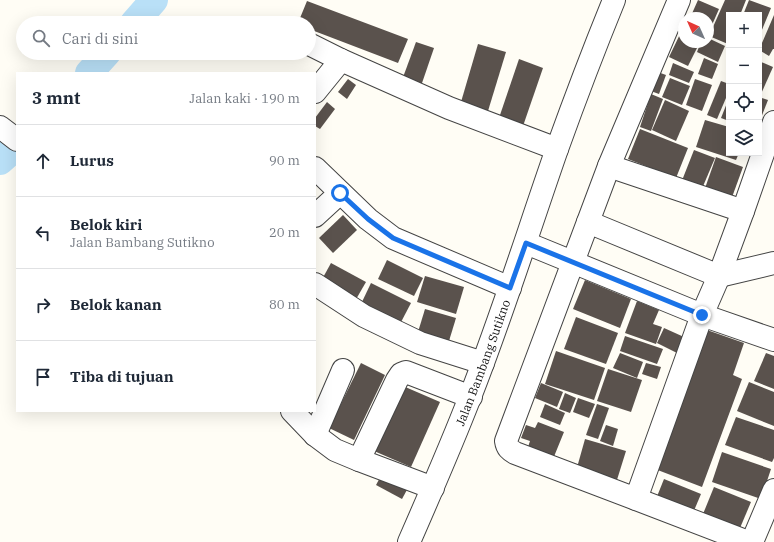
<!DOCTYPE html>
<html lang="id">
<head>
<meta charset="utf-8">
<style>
	:root { --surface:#fff; --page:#f2f2f3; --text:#1f2937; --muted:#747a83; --line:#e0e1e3 }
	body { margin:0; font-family:"IBM Plex Serif",serif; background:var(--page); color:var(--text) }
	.controls { position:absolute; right:12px; top:12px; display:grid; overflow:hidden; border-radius:0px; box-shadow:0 4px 16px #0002 }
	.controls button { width:36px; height:36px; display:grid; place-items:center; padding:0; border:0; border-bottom:1px solid var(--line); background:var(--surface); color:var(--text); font:20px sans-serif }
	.compass { position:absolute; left:678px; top:12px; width:36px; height:36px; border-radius:50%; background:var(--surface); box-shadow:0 4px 16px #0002; rotate:315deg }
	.stop { position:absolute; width:12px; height:12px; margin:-9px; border:3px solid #1a73e8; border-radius:50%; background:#fff }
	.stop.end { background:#1a73e8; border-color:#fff; box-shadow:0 1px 4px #0008 }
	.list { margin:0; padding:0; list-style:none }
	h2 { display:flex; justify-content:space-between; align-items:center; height:52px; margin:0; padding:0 16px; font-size:17px }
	h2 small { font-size:13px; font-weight:400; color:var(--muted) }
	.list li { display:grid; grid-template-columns:26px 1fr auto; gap:12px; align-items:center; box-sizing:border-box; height:72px; padding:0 16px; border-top:1px solid var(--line) }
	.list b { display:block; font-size:15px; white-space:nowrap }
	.list p { margin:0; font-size:13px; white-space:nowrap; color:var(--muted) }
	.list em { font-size:13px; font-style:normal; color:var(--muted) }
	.icon { flex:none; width:22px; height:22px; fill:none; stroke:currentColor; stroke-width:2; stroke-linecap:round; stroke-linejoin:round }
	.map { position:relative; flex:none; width:774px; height:542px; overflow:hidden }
	.search { position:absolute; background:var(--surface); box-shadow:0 4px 16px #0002; left:16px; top:16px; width:300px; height:44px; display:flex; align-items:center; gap:10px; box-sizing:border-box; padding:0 14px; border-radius:22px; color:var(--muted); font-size:15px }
	.panel { position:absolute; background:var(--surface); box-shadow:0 4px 16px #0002; left:16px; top:72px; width:300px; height:340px; border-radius:0px }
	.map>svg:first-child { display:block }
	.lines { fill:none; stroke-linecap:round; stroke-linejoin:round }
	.river { stroke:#b9e0f7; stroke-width:28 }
	.building { fill:#5a524d }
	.minor-casing { stroke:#444; stroke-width:24 }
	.minor { stroke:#fff; stroke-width:22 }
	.route { stroke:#1a73e8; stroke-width:5 }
	.labels { text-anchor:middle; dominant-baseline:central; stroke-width:4; stroke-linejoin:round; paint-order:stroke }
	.street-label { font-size:12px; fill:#111; stroke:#fff }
</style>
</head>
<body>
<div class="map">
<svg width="774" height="542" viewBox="0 0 774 542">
	<rect width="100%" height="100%" fill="#fffdf5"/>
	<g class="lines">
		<g class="river">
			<polyline points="134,23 154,0"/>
			<polyline points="89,73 107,53"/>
			<polyline points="0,161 17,146"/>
		</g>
	</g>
	<g class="building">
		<polygon points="698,0 719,9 708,34 708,18 690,18"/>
		<polygon points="725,0 746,0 740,15 729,15 729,40 728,44 709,36"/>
		<polygon points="749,0 771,8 759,37 759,15 743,15"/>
		<polygon points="307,1 408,39 398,63 309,29 309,23 298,23"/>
		<polygon points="774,15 774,49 773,49 769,56 759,50"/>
		<polygon points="684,26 684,42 700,42 688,66 669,57"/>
		<polygon points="708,38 725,46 718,62 697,52 701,42 708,42"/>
		<polygon points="416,42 434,48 421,86 402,80"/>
		<polygon points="478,44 506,52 488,111 461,102"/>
		<polygon points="704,58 718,64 712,79 698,74"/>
		<polygon points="519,59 543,68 523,126 499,118"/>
		<polygon points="759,61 773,67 761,94 759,93"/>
		<polygon points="673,63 694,72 689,83 669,75"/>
		<polygon points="655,71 666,75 659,94 648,90"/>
		<polygon points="670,78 690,86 682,105 662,97"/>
		<polygon points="348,79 356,85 347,99 338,92"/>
		<polygon points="695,79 712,85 702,111 686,105"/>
		<polygon points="721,81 729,84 729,91 717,119 707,115"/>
		<polygon points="651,94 663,99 651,131 640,127"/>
		<polygon points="759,97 768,100 759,123"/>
		<polygon points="729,98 729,121 721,118"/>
		<polygon points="665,100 689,111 676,141 652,130"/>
		<polygon points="327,102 335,109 320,129 315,126 315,118"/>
		<polygon points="705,120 729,127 729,153 739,153 736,160 696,147"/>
		<polygon points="640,129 688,148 676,178 628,159"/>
		<polygon points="694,150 715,158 701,191 681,183"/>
		<polygon points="716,157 743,167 731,200 704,191"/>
		<polygon points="343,215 357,230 333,253 319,238"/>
		<polygon points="387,260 423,278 414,296 378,279"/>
		<polygon points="331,263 366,282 355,301 320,283"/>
		<polygon points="425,276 464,287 456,314 417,302"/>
		<polygon points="585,280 631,299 620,328 573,309"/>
		<polygon points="371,283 411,303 400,324 361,304"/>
		<polygon points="637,301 659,310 653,324 662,327 656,344 625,333"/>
		<polygon points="425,309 456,318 449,341 418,332"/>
		<polygon points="576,317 618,333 606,364 564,349"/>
		<polygon points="664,328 684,337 677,353 657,343"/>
		<polygon points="707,330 744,343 733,375 742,379 702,487 655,469"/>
		<polygon points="625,336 663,349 657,364 620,351"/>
		<polygon points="556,351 605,368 594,400 545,384"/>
		<polygon points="620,353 643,362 637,378 613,368"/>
		<polygon points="766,353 774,356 774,389 754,381"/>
		<polygon points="361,363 385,375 354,440 329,428"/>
		<polygon points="646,363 661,367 657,379 642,374"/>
		<polygon points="608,369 642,380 631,412 597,401"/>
		<polygon points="749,382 774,392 774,426 737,411"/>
		<polygon points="541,383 563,392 557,407 535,398"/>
		<polygon points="403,386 440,402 411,467 374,451"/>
		<polygon points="565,393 576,398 570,413 559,409"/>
		<polygon points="578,398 595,404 589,418 573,412"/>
		<polygon points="545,404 565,413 560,425 540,417"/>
		<polygon points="597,404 609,408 598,439 586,435"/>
		<polygon points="736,417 774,430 774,458 772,462 725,445"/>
		<polygon points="538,422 564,432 553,459 527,450 530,441 521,438 526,425 535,428"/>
		<polygon points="606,425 618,429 613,446 600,441"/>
		<polygon points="585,439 626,451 616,483 576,471"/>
		<polygon points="722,452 771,469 761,499 712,482"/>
		<polygon points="382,474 408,488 402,499 376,485"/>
		<polygon points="664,479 701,494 693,513 656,499"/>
		<polygon points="714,487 751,502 740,528 703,514"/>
	</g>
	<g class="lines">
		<g class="minor-casing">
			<g id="minor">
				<path d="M679,0L609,166L506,441C507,448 510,450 515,453L636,499L702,315L719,276L743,211L774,122"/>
				<polyline points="309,44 341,60 449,108 557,149"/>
				<polyline points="315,92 341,60"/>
				<polyline points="0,127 17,140"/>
				<polyline points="609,166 743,211"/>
				<polyline points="315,168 368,219 393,238 510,288"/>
				<polyline points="315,216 340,193"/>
				<polyline points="588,222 719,276 774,263"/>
				<polyline points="526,243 702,315 774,340"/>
				<polyline points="315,284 364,316 420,343 483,363"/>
				<polyline points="292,411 315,435 335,450 359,460 433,488"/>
				<polyline points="315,435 343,370"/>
				<polyline points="359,460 397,380 401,374 406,372 471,397"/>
				<polyline points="636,499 748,542"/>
				<path id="s1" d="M409,542C430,494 451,446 470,397C502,316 528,232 557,149C575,99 594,49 614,0"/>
				<polyline points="752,542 774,490"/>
			</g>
		</g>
		<use href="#minor" class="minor"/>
	</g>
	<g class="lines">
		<polyline class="route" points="340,193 368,219 393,238 510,288 526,243 702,315"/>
	</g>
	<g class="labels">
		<g class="street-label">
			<text stroke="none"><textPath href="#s1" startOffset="194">Jalan Bambang Sutikno</textPath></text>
		</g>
	</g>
</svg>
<div class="controls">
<button>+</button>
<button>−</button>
<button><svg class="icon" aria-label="locate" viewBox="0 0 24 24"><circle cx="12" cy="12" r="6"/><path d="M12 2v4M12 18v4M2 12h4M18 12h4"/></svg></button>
<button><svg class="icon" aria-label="layers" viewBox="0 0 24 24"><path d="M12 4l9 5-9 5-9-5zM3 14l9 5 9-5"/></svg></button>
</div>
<svg class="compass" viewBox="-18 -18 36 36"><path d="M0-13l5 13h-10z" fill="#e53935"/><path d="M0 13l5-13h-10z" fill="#747a83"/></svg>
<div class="stop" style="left:340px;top:193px"></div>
<div class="stop end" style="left:702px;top:315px"></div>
<div class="search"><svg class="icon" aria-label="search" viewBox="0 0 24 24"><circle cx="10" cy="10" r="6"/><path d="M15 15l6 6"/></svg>Cari di sini</div>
<section class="panel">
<h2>3 mnt<small>Jalan kaki · 190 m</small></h2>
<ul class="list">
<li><svg class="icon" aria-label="ahead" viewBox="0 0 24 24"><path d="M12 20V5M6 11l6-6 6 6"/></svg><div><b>Lurus</b></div><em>90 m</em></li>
<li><svg class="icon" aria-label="left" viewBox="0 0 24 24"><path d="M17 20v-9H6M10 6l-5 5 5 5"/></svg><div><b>Belok kiri</b><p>Jalan Bambang Sutikno</p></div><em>20 m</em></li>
<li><svg class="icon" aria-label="right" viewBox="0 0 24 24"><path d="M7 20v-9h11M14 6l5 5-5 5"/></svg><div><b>Belok kanan</b></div><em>80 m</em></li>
<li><svg class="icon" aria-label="arrive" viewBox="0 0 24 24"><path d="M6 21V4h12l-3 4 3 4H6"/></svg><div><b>Tiba di tujuan</b></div></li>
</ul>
</section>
</div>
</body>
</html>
